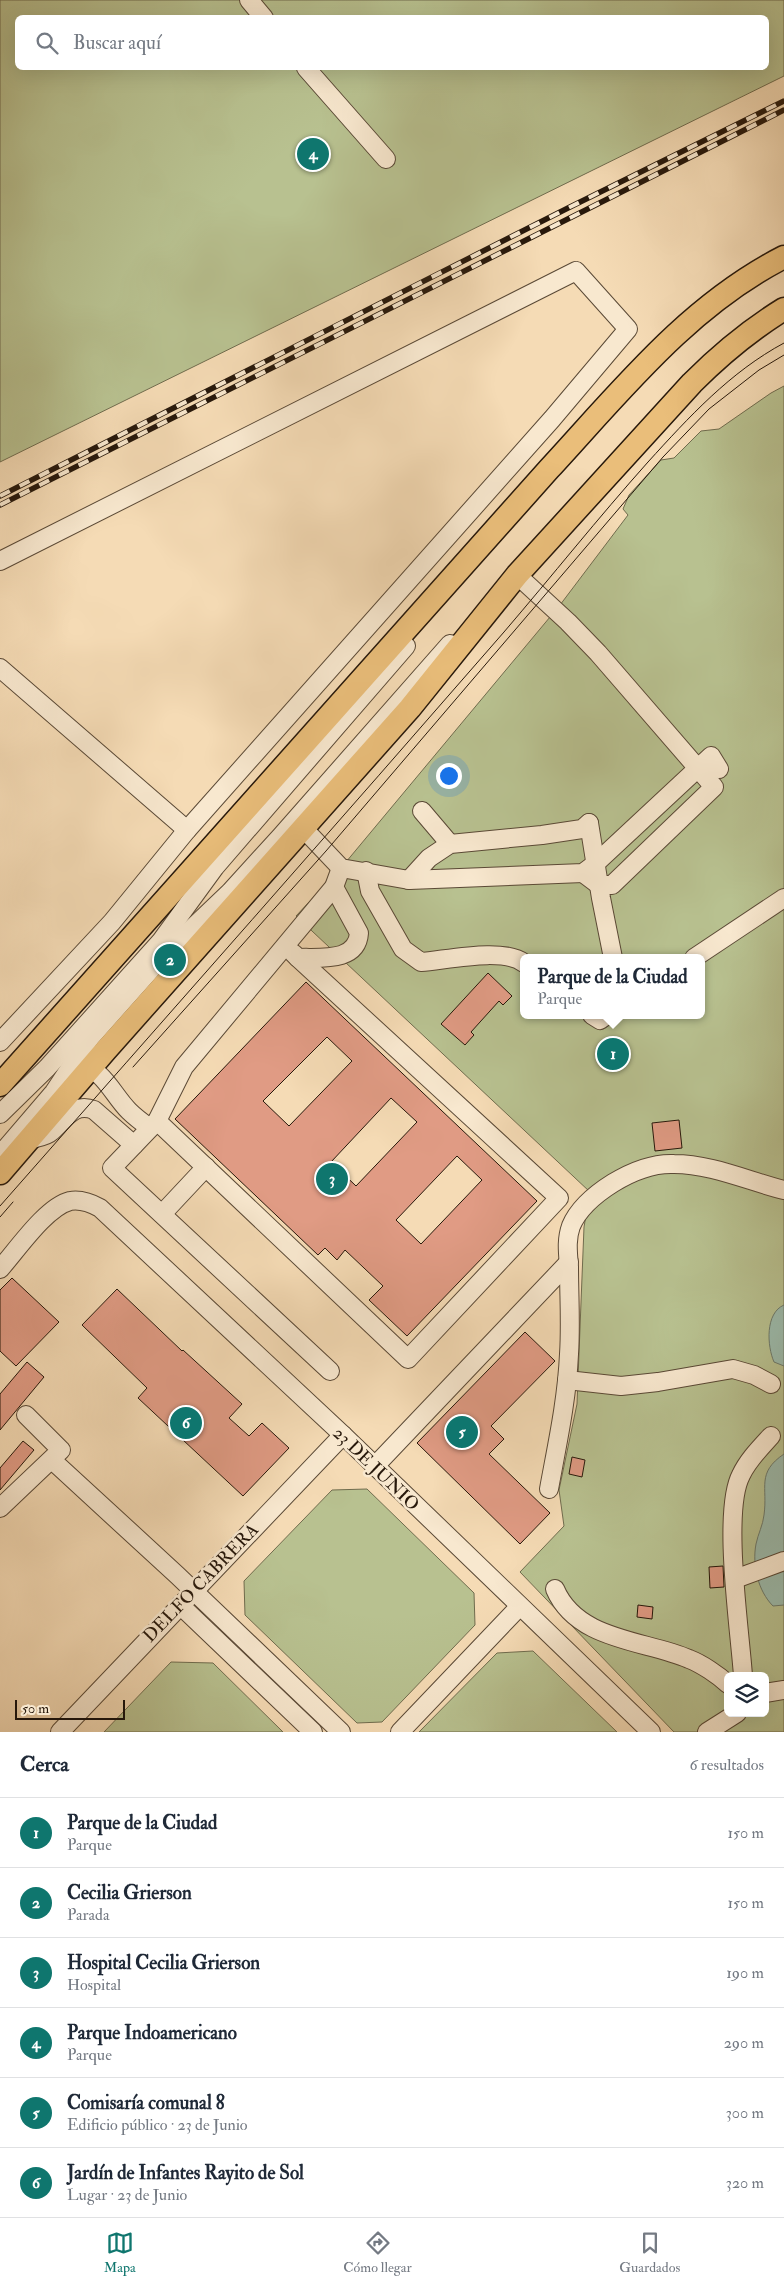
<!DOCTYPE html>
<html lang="es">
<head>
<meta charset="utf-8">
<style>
	:root { --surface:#fff; --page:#f6f6f7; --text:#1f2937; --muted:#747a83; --line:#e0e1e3; --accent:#0f766e }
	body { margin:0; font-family:"IM FELL Double Pica",serif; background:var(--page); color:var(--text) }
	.controls { position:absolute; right:15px; bottom:15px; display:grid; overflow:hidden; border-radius:8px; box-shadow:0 5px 20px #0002 }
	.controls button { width:45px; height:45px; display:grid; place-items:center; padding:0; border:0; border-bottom:1px solid var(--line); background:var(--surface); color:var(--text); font:25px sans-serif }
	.scale { position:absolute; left:15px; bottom:12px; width:110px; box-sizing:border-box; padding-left:5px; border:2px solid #27180b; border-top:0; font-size:14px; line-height:18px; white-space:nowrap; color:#27180b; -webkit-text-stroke:4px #f8e8cf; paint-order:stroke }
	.you { position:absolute; left:448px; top:775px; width:18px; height:18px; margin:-12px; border:4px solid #fff; border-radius:50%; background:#1a73e8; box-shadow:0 0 0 8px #1a73e833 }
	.badge { display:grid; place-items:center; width:32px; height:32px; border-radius:50%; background:var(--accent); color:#fff; font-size:16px; font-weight:700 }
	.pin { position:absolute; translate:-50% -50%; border:2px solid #fff; box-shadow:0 1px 5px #0006 }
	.popup { position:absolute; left:520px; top:954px; width:185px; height:65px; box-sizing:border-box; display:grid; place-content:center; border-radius:8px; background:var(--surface); filter:drop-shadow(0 1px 4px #0005); font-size:16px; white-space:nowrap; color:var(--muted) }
	.popup b { font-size:19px; color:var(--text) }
	.popup::after { content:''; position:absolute; left:50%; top:100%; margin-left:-10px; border:10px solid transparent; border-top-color:var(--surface) }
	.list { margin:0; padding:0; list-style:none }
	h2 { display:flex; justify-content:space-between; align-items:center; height:65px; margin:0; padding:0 20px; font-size:21px }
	h2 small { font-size:16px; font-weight:400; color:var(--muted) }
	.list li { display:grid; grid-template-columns:32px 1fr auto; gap:15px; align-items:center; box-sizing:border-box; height:70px; padding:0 20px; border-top:1px solid var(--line) }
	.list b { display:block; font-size:19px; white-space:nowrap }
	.list p { margin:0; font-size:16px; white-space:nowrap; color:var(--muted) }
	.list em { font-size:16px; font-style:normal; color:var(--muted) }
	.icon { flex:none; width:28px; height:28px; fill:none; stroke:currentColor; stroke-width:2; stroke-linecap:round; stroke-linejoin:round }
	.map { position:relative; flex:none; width:784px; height:1732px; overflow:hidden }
	.search { position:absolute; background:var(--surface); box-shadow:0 5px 20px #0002; left:15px; right:15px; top:15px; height:55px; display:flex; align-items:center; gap:12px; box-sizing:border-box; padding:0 18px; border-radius:8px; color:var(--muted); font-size:19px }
	.sheet { height:485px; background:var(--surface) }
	nav { display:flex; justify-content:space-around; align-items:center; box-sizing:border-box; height:70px; border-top:1px solid var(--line); background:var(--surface); font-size:14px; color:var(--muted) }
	nav a { display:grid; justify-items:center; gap:2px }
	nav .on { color:var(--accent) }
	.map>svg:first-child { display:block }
	.green { fill:#b8c190; stroke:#706c4e; fill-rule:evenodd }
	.water { fill:#9cbbac; stroke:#6d7a6c }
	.building { fill:#e09b84; stroke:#27180b; fill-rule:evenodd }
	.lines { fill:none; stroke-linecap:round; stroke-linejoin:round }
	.minor-casing { stroke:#5a4936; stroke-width:20 }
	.major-casing { stroke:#27180b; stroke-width:25 }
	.minor { stroke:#f8e8cf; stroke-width:18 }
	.major { stroke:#eabe7a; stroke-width:22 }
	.tram { stroke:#27180b; stroke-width:1 }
	.rail-casing { stroke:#27180b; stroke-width:5.5 }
	.rail { stroke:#f8e8cf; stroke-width:4; stroke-dasharray:11; stroke-linecap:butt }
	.labels { text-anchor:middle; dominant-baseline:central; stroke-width:5; stroke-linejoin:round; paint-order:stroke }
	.street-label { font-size:18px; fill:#27180b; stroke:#f8e8cf }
</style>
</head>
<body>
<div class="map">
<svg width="784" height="1732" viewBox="0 0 784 1732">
	<rect width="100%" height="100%" fill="#f5dbb5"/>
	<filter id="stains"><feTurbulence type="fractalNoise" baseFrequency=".004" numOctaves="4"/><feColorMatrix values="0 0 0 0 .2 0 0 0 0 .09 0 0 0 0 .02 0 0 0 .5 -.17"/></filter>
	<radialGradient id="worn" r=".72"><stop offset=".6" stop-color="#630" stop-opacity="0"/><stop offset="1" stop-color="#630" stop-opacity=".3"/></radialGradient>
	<g class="green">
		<path d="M0,0H784V76L0,462ZM18,18H766V68H18Z"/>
		<path d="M784,386V1732H674L520,1572L564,1526L559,1490L577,1404L584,1227L590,1192L296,916L341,868L560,605L628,515L623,509L629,495L661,460L674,458L701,431L719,429L771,393ZM524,958H702V1015H524ZM728,1676H765V1713H728Z"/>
		<polygon points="367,1489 474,1593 475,1625 382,1722 357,1723 245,1615 244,1581 332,1490"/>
		<polygon points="533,1651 617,1732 419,1732 497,1653"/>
		<polygon points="171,1662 213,1663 283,1732 104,1732"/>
	</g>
	<g class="water">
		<path d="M784,1305V1366L774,1362C767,1346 765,1313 784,1305Z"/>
		<path d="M784,1454V1605L773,1606C758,1591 752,1565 756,1544C758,1534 763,1525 764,1515C768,1487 756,1473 784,1454Z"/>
	</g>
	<g class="building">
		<polygon points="488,973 512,996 503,1005 499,1001 471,1032 474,1035 465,1045 441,1024"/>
		<path d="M306,982L537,1201L407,1336L369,1300L383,1286L345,1250L337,1260L325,1248L318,1255L175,1119ZM327,1037L352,1061L289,1126L263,1101ZM391,1098L417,1122L356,1186L331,1162ZM457,1156L482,1180L421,1244L396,1220Z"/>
		<polygon points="679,1120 682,1148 655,1151 652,1123"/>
		<polygon points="12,1278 59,1322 16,1366 0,1351 0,1290"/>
		<polygon points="117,1289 182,1351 183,1350 242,1404 229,1418 249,1436 262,1423 289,1448 243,1496 138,1398 147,1388 82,1325"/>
		<polygon points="525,1332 555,1361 491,1426 504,1439 489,1454 550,1513 520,1544 417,1443"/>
		<polygon points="27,1362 44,1377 0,1430 0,1394"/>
		<polygon points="23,1441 34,1450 0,1490 0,1468"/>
		<polygon points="572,1457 585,1460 582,1477 569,1474"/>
		<polygon points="723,1566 724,1587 710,1588 709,1567"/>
		<polygon points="638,1605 653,1607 652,1619 637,1617"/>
	</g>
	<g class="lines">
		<g class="minor-casing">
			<g id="minor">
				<polyline points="249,0 264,18"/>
				<polyline points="306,68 386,159"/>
				<polyline points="0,561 576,271 628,329 552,419 187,830 112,922 0,1042"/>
				<polyline points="509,584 517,575 568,622 598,653 714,787 612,885 599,885 583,873"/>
				<polyline points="0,668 187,830"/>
				<polyline points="422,811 450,844"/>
				<polyline points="589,823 601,898 613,958"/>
				<polyline points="303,828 341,868 409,880 583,873 595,864 711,756 719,769"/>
				<path d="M366,871L370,891L403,949L421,962C447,960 503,947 524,963"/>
				<polyline points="409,880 429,858 450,844 542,835 582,829 589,823"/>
				<path d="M293,953L298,958C319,957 357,963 359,933L334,887"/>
				<polyline points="694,958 784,898"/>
				<polyline points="592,1015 600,1020 607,1015"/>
				<path d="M78,1064C104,1069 112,1094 129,1111C135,1117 143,1123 150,1128"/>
				<polyline points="0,1114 47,1068 161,941 215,867 406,646"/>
				<polyline points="157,1121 408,1359 559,1198 298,958"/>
				<path d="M28,1140C35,1138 46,1137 51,1132C65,1120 73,1102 94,1110L134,1145"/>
				<polyline points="0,1155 54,1092 90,1038 163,956 230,892 281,836 450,644"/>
				<polyline points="162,1214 206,1167"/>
				<path d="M0,1269C17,1250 46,1207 70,1201C81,1199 91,1203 100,1208L343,1435L651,1732"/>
				<polyline points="330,1371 112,1168 157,1121 184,1067 334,887 341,868"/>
				<polyline points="567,1380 621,1386 658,1382 733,1369 754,1375 771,1384"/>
				<polyline points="52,1460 177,1575 341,1732"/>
				<polyline points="374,1467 569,1262"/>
				<path d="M549,1489C557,1445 567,1400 569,1354C571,1325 569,1296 569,1267C568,1253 566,1240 571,1226C579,1207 597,1193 613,1183C631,1172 652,1163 674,1164C711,1164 748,1181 784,1190"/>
				<polyline points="0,1508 61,1450 26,1415"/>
				<polyline points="735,1579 784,1561"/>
				<path d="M555,1589C577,1641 645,1640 689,1659C702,1664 718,1675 728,1684"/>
				<polyline points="180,1605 313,1732"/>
				<path d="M743,1676C740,1631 722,1511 741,1475C748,1460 760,1448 771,1436"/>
				<polyline points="765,1693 784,1690"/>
				<polyline points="60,1732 343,1435"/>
				<polyline points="400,1732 519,1607"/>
				<polyline points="707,1732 737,1713"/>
			</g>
		</g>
		<g class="major-casing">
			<g id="major">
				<path d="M0,1085L549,469C621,391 688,306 784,257"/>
				<path d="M0,1173L105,1051L410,708L517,575L692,383C720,355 750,330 784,309"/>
			</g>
		</g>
		<use href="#minor" class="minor"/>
		<use href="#major" class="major"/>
		<g class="tram">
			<polyline points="133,1067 326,851 663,457 709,409 759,370 784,355"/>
			<path d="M0,1206C168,1015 337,824 504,632C552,576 598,518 648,462C689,417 730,372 784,343"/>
			<polyline points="0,1217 13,1202"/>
		</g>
		<g class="rail-casing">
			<g id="rail">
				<polyline points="0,496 570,207 784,101"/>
				<polyline points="0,505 784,110"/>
			</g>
		</g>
		<use href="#rail" class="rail"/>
	</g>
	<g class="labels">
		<g class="street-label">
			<text transform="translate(376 1469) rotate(44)">23 DE JUNIO</text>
			<text transform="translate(201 1583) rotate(-46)">DELFO CABRERA</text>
		</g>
	</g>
	<rect width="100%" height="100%" filter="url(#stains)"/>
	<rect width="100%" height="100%" fill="url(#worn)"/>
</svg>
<div class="controls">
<button><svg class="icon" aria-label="layers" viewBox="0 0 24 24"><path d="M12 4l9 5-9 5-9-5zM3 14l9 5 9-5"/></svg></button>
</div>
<div class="scale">50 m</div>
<div class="you"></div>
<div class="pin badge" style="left:613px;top:1054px">1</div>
<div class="popup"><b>Parque de la Ciudad</b>Parque</div>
<div class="pin badge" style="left:170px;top:960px">2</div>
<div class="pin badge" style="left:332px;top:1179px">3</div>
<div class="pin badge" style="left:313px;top:154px">4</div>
<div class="pin badge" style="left:462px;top:1432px">5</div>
<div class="pin badge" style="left:186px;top:1423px">6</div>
<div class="search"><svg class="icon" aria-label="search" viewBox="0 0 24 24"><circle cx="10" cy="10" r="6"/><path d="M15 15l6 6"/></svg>Buscar aquí</div>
</div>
<section class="sheet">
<h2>Cerca<small>6 resultados</small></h2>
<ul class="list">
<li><span class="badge">1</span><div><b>Parque de la Ciudad</b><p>Parque</p></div><em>150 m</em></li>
<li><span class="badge">2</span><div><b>Cecilia Grierson</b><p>Parada</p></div><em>150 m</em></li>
<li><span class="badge">3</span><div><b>Hospital Cecilia Grierson</b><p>Hospital</p></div><em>190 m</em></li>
<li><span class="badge">4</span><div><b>Parque Indoamericano</b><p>Parque</p></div><em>290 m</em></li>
<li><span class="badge">5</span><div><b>Comisaría comunal 8</b><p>Edificio público · 23 de Junio</p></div><em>300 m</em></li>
<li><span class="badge">6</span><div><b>Jardín de Infantes Rayito de Sol</b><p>Lugar · 23 de Junio</p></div><em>320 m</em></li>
</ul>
</section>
<nav>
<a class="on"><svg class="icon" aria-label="map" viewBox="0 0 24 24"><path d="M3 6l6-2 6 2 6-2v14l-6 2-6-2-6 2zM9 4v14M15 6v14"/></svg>Mapa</a>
<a><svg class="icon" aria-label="directions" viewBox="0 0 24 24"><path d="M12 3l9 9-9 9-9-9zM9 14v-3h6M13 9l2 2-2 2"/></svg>Cómo llegar</a>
<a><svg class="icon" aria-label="saved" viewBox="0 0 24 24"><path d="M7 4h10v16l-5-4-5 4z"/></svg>Guardados</a>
</nav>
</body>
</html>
